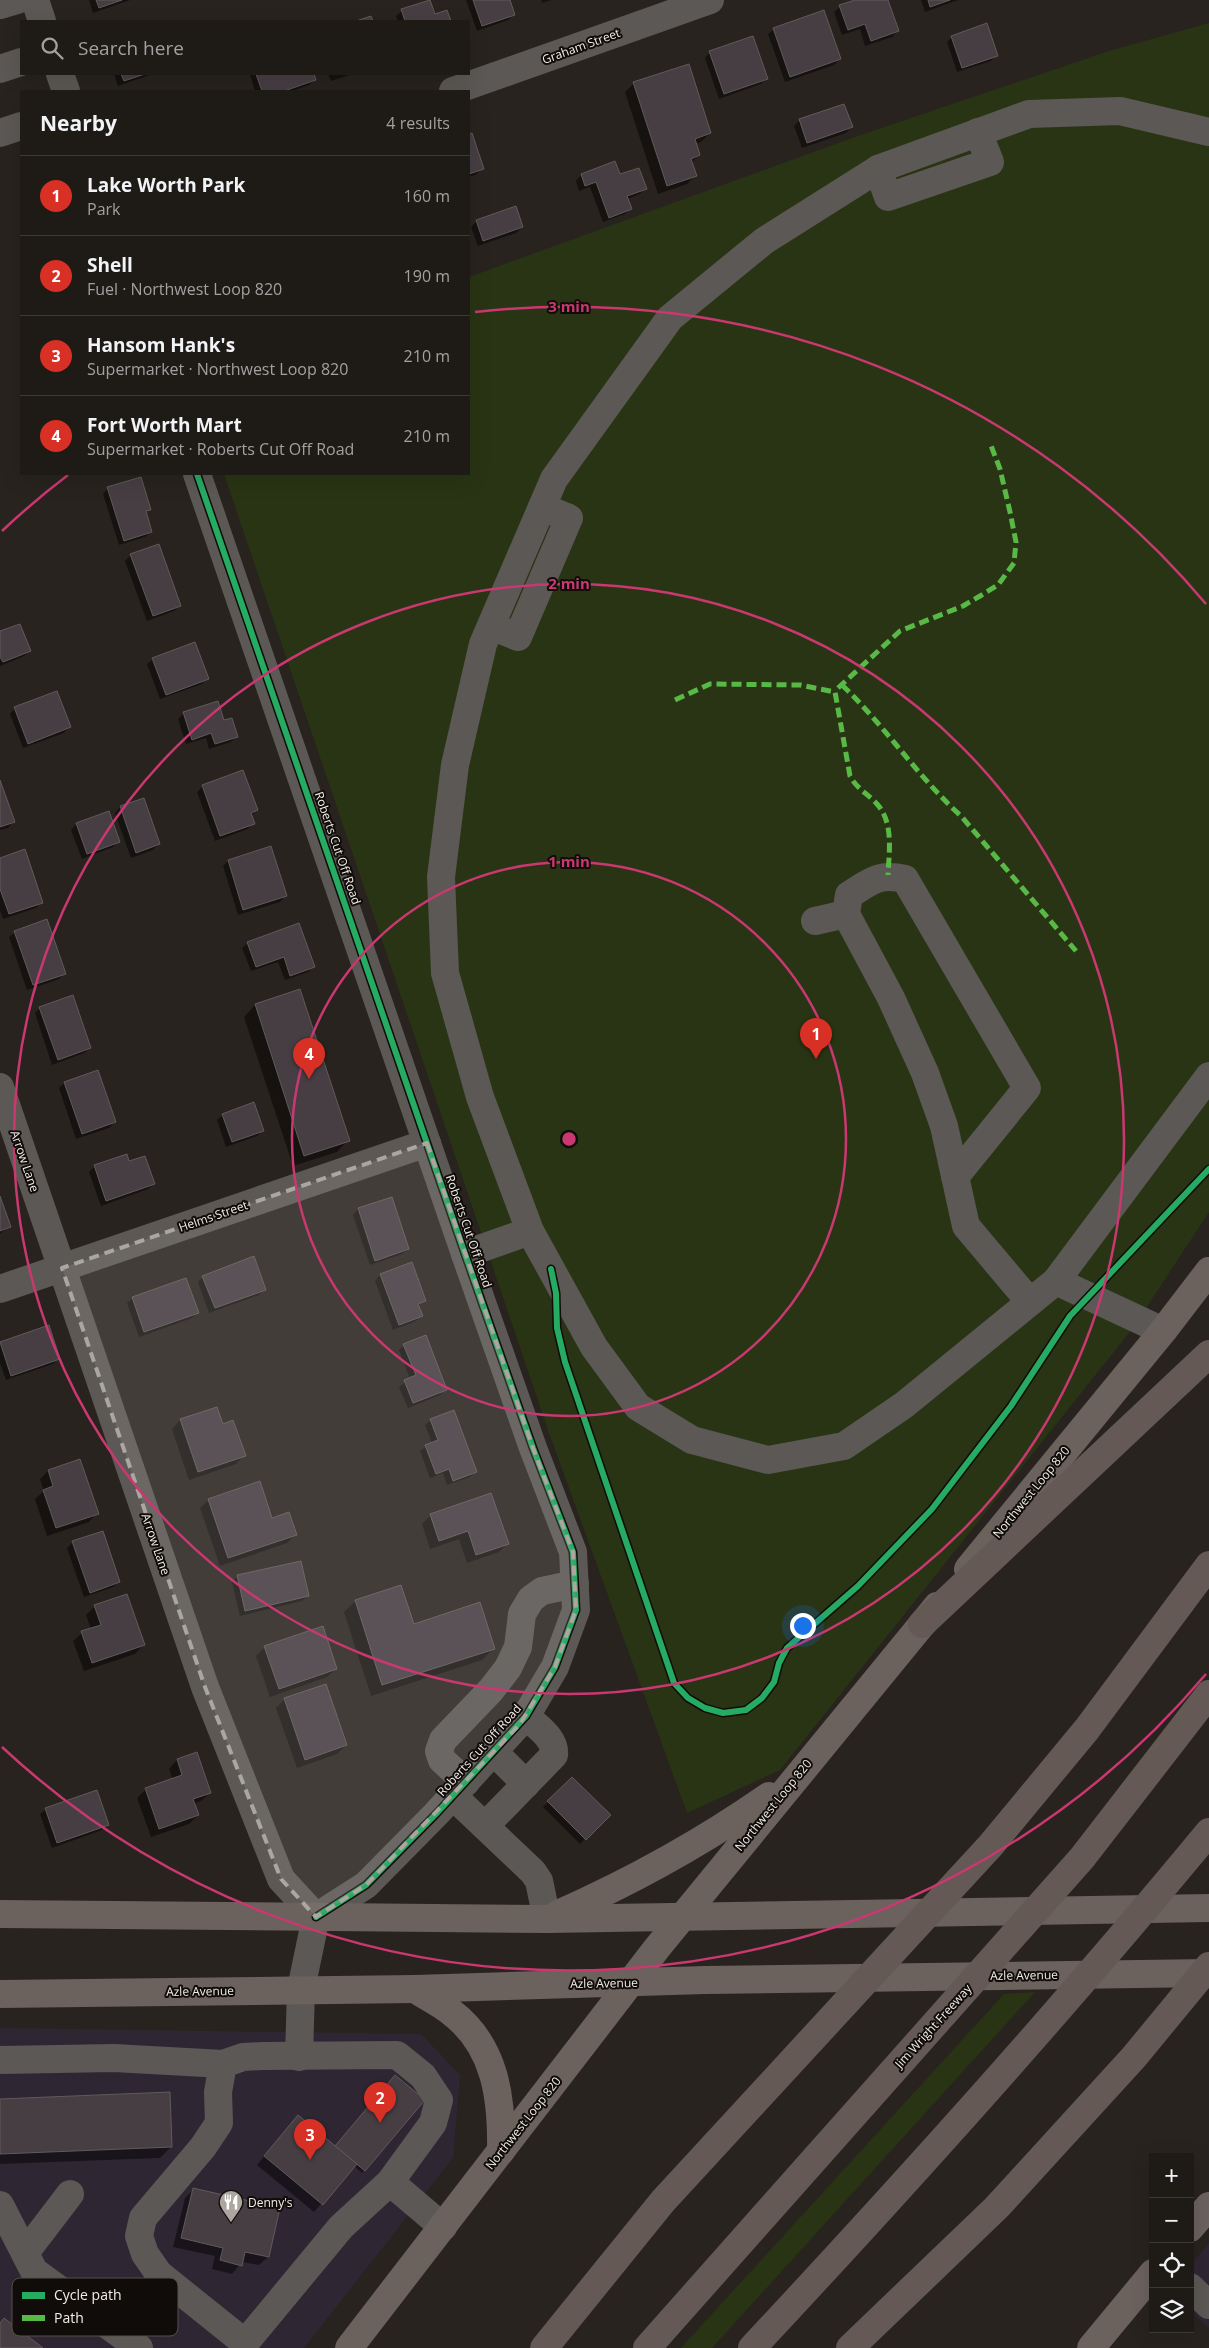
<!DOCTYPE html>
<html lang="en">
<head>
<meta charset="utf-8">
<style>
	:root { --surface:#1e1a16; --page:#26231f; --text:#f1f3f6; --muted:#a1a1a1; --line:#3c3835; --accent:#d93025 }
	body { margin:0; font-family:"Open Sans",sans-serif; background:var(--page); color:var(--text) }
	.controls { position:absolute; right:15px; bottom:15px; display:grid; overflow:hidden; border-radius:0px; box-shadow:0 5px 20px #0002 }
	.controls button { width:45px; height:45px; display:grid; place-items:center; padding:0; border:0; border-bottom:1px solid var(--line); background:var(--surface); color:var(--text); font:25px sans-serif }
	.you { position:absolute; left:802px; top:1625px; width:18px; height:18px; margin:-12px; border:4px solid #fff; border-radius:50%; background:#1a73e8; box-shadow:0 0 0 8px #1a73e833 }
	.badge { display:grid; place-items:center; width:32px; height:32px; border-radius:50%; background:var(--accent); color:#fff; font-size:16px; font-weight:700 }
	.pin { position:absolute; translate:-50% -41px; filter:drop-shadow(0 1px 2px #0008) }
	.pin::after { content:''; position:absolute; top:26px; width:18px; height:15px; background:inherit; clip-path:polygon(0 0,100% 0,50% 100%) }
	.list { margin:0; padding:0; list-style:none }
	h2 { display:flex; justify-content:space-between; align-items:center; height:65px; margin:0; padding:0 20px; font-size:21px }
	h2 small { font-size:16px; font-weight:400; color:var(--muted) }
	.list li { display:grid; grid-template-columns:32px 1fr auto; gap:15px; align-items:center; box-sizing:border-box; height:80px; padding:0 20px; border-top:1px solid var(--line) }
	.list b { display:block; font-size:19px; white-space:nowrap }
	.list p { margin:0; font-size:16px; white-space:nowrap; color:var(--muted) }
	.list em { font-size:16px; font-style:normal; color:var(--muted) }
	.icon { flex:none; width:28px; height:28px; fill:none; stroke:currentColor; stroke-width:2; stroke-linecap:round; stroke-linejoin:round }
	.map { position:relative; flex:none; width:1209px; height:2348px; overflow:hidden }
	.search { position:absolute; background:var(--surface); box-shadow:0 5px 20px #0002; left:20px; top:20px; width:450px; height:55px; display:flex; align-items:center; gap:12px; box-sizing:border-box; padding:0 18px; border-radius:0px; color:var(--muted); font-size:19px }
	.panel { position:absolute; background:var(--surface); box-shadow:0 5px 20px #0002; left:20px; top:90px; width:450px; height:385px; border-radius:0px }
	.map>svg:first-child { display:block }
	.commercial { fill:#2f2633 }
	.green { fill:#293414 }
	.shadow { fill:#0007 }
	.building { fill:#473e44; stroke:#5e5b5a }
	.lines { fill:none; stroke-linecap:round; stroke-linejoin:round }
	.minor { stroke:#5c5855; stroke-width:28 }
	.major { stroke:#6b615d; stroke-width:28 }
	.highway { stroke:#645954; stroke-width:28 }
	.quiet { stroke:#58b947; stroke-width:5; stroke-dasharray:10 5; stroke-linecap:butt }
	.cycleway-casing { stroke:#100c09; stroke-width:9 }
	.cycleway { stroke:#26ab63; stroke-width:6 }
	.marked { fill:#aca6a1; fill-opacity:0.2; stroke:#aca6a1; stroke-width:4; stroke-dasharray:10 6; stroke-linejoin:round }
	.ring { fill:none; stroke:#c93870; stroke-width:2.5 }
	.labels { text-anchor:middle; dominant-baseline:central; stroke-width:4; stroke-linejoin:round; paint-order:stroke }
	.street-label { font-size:12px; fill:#f3ede8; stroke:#100c09 }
	.poi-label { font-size:12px; fill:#f3ede8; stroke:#100c09; text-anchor:start }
	.key { fill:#100c09; stroke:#54504c; stroke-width:1 }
	.key-label { font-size:14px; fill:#f3ede8 }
	.centre { fill:#c93870; stroke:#100c09; stroke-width:2.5 }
	.ring-label { font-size:15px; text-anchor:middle; font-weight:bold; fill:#c93870; stroke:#100c09; stroke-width:4; stroke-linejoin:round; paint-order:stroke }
</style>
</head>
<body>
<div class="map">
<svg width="1209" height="2348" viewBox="0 0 1209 2348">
	<rect width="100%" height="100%" fill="#28231e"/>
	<g class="commercial">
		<polygon points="0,2028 421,2034 460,2075 453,2158 304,2348 0,2348"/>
		<polygon points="1209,2243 1209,2328 1190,2311 1190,2266"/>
	</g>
	<g class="green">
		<polygon points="1209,23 1209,1212 1133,1328 780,1770 687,1813 549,1433 224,474 469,474 469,277 852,138 1109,51"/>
		<polygon points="1035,1992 712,2348 681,2348 1004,1994"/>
	</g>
	<g class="shadow">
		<polygon points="89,0 130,0 93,13"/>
		<polygon points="466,0 509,0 514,14 508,20 477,31"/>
		<polygon points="541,0 552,0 542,3"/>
		<polygon points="859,0 887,0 897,31 892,37 865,46 860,29 842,35 834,12 840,7"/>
		<polygon points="921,0 958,0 925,12"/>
		<polygon points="402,11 434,16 446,12 449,21 398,21 396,16"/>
		<polygon points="774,29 840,59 834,65 785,82 768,34"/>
		<polygon points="952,37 996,55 991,61 957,72 947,42"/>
		<polygon points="710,52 766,79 761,84 719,99 705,58"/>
		<polygon points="114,74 152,74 118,86"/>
		<polygon points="251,74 313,74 315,80 309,85 292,91 255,91 250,75"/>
		<polygon points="328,74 352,74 331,81"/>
		<polygon points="634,83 710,133 701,142 695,144 699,155 691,163 695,176 687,184 658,194 625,92"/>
		<polygon points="800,120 851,127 846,133 802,148 794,126"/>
		<polygon points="471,135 482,168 477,174 469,177 469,136"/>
		<polygon points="615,163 620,176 645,188 640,194 627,199 630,209 625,214 603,222 590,187 579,191 576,181 581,175"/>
		<polygon points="477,221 522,227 516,233 478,246 471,227"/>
		<polygon points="108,488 150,509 145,514 151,532 145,537 119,545 103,494"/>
		<polygon points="131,555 180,606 174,611 147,621 125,561"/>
		<polygon points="0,633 30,651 24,656 0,666"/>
		<polygon points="153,659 207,678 202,684 160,699 147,664"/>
		<polygon points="217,702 223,722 237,736 231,742 209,749 206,738 186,744 178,719 183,714"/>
		<polygon points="15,708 69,727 64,733 23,748 10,714"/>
		<polygon points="0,783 13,822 8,828 0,830"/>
		<polygon points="203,786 257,809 251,816 253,823 248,829 215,841 197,792"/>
		<polygon points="120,807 159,844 153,850 131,858 115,813"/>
		<polygon points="76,824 119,841 113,847 82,859 71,830"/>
		<polygon points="270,848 285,896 280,902 238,915 223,866 228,861"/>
		<polygon points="0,859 42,902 36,908 3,919 0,910"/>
		<polygon points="15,932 64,973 59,979 27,990 9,937"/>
		<polygon points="248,943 314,966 308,972 285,980 278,962 251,971 242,948"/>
		<polygon points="300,991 348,1140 337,1152 293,1166 244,1017 255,1005"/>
		<polygon points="40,1008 90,1048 84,1053 52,1065 35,1013"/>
		<polygon points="97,1072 115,1122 109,1128 76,1139 59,1088 64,1083"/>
		<polygon points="223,1115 263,1131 257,1136 226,1147 217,1120"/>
		<polygon points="128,1162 153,1184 148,1189 101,1206 89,1172 95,1166"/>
		<polygon points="0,1199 10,1226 0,1234"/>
		<polygon points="358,1209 408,1249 402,1254 370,1265 353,1215"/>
		<polygon points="380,1275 425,1300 418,1306 421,1316 416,1321 393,1330 375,1281"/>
		<polygon points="203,1277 264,1289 259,1295 209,1313 198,1282"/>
		<polygon points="133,1298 197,1313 192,1318 139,1337 127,1303"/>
		<polygon points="0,1344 1,1343 59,1358 53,1364 6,1380 0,1363"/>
		<polygon points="404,1345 445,1390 440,1395 408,1408 399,1387 410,1379 399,1350"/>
		<polygon points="216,1408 222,1426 244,1455 236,1464 189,1480 172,1429 180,1420"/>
		<polygon points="431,1420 475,1472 470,1477 447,1485 443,1473 430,1478 420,1451 432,1443 425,1425"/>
		<polygon points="48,1471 97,1513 89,1522 47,1536 35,1499 44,1491 40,1479"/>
		<polygon points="209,1500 271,1519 295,1535 287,1543 220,1566 200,1508"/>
		<polygon points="431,1515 507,1544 499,1552 467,1563 459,1539 430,1549 422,1524"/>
		<polygon points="73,1542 119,1582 113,1587 84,1597 67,1548"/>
		<polygon points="238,1576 308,1596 302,1601 240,1616 232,1582"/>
		<polygon points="356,1601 413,1626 494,1648 482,1660 371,1696 344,1612"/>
		<polygon points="95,1606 143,1645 135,1654 84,1671 73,1641 82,1633 91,1629 86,1615"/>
		<polygon points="265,1647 336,1669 327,1677 270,1697 256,1656"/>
		<polygon points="285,1699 346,1745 337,1754 297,1768 276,1708"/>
		<polygon points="177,1760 210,1793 201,1801 194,1804 198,1815 189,1824 151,1837 137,1798 146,1789 173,1780 169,1769"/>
		<polygon points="572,1779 609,1815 580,1844 543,1807"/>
		<polygon points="46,1809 108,1825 102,1830 52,1848 40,1814"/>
		<polygon points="0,2100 171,2147 160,2158 0,2164"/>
		<polygon points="423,2100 364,2170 362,2173 354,2166 314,2212 257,2165 289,2126 335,2148"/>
		<polygon points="194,2189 268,2257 259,2265 242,2262 232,2274 212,2269 215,2256 173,2247 185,2198"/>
	</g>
	<g class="building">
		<polygon points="96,0 122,0 99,8"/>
		<polygon points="430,0 435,14 447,10 451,21 405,21 401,9"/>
		<polygon points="473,0 510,0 515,15 482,26"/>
		<polygon points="855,0 888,0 899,31 871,41 865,24 848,30 839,5"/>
		<polygon points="928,0 950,0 930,7"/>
		<polygon points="824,10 841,59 790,77 773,28"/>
		<polygon points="371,16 373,21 356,21"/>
		<polygon points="987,23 998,56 962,68 951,36"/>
		<polygon points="753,36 768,79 724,94 709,51"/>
		<polygon points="689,64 711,133 695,139 700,155 691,159 697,176 667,186 633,82"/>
		<polygon points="121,74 145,74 124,81"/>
		<polygon points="256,74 314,74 316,80 284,91 262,91"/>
		<polygon points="844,104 853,127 807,143 799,119"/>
		<polygon points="472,133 484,169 469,174 469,134"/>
		<polygon points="615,161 620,174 639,168 647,189 627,196 632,209 609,218 596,182 585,186 581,174"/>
		<polygon points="516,206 523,227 483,241 476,220"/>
		<polygon points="141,477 151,510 146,511 152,532 124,541 107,487"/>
		<polygon points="159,544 181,606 153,616 130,554"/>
		<polygon points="20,624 31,651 3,662 0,657 0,631"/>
		<polygon points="195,642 209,679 166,695 152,658"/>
		<polygon points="57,691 71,727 28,744 14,707"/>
		<polygon points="218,701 224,720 232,718 238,737 215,744 211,733 192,740 183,712"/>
		<polygon points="243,770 258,810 251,813 255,824 220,836 202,785"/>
		<polygon points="0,780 15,822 0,827"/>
		<polygon points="144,798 160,844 136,853 120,806"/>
		<polygon points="109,811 120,842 87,854 76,823"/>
		<polygon points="271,846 287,896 243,910 228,860"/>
		<polygon points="25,849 43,903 9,914 0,889 0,858"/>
		<polygon points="47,919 66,974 33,985 14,931"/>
		<polygon points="299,923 315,967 290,976 284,957 256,967 247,942"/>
		<polygon points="300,989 350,1141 304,1156 255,1004"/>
		<polygon points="73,995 91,1048 58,1060 39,1007"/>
		<polygon points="98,1070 116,1122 82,1134 64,1082"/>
		<polygon points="254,1102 264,1131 232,1142 222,1114"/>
		<polygon points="127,1154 129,1161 145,1156 155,1184 106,1201 94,1165"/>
		<polygon points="0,1196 11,1227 0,1231"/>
		<polygon points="392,1197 409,1249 375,1261 358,1208"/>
		<polygon points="254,1256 266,1290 215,1308 202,1276"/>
		<polygon points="412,1262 426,1301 418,1304 423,1316 399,1325 380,1274"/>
		<polygon points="186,1278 199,1313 144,1332 132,1297"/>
		<polygon points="49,1325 60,1359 11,1376 0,1342"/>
		<polygon points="426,1335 447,1390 413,1403 404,1380 416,1375 403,1344"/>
		<polygon points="217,1407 223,1424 233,1420 246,1456 198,1472 180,1419"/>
		<polygon points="454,1410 477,1472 453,1481 449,1469 436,1474 425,1445 438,1440 430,1419"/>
		<polygon points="80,1459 99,1514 56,1528 43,1490 53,1486 48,1470"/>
		<polygon points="260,1481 272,1518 289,1512 297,1535 228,1558 208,1499"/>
		<polygon points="491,1493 509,1544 476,1555 468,1531 439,1541 430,1514"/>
		<polygon points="103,1531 120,1582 90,1593 72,1541"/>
		<polygon points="301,1561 309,1596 245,1611 237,1575"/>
		<polygon points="401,1585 414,1624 480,1602 495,1649 382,1685 355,1600"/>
		<polygon points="127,1594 145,1645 92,1663 81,1631 101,1625 94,1605"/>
		<polygon points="323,1626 337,1669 279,1689 264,1646"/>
		<polygon points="326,1684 347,1745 305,1760 284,1698"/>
		<polygon points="197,1752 211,1793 193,1799 199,1815 159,1829 145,1788 182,1775 177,1759"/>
		<polygon points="572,1777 611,1815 586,1840 547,1801"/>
		<polygon points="97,1790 109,1825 57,1843 45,1808"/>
		<polygon points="395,2075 425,2100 365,2171 335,2146"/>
		<polygon points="170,2092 172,2147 0,2154 0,2099"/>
		<polygon points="298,2115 357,2164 323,2205 264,2156"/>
		<polygon points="193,2188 280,2208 269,2257 245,2252 242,2266 220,2260 223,2248 181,2238"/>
		<polygon points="4,2318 43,2348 0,2348 0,2323"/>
	</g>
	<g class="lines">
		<g class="minor">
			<polyline points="35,0 42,21"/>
			<polyline points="0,5 17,0"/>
			<polyline points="0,69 21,62"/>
			<polyline points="60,74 66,91"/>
			<polyline points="453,91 710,0"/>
			<polyline points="0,133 21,126"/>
			<polyline points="878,169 888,197 990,162 978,132"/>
			<polyline points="197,474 465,1254 533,1448 573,1552 576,1610 555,1667 526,1716 436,1814 366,1885 316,1917"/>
			<polyline points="491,626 518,637 569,518 542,507"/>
			<polyline points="815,921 846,914"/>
			<polyline points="0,1087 205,1687 281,1879 316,1917"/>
			<path d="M955,1177L1027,1088L905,879C879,873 871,881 849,895L846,914L891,998L925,1073L944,1126L966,1226L1030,1302"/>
			<polyline points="530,1231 480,1097 445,973 441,877 455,765 483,644 554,479 670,318 764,241 878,169 1029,114 1120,111 1209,132"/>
			<polyline points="465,1254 530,1231 594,1347 638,1407 692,1440 768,1460 844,1446 904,1405 1056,1281 1209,1076"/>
			<polyline points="1056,1281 1163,1331"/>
			<polyline points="0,1289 427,1143"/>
			<polyline points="494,1752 526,1784"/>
			<polyline points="466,1782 442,1760 439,1751 443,1740 491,1690 508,1668 518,1647 522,1614 531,1599 542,1591 575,1584"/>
			<polyline points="453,1796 533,1872 539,1881 547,1919"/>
			<path d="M485,1826L554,1755C556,1738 537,1727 526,1716"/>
			<polyline points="299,2057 301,1989 316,1917"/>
			<polyline points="0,2060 114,2058 223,2064"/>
			<polyline points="390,2182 341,2227 245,2343 159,2274 145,2254 139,2236 143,2218 203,2147 219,2123 218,2092 223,2064 243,2057 263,2056 397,2055 423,2076 439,2100 433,2123 390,2182 443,2227"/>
			<polyline points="0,2205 34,2271 139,2348"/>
			<polyline points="25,2253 70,2194"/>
			<polyline points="1190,2287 1209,2305"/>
		</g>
		<g class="major">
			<polyline points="968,1569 1163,1331 1209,1271"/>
			<polyline points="0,1914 547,1919 1209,1908"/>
			<path d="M558,1914C635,1880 700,1844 769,1796"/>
			<path d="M415,1989C427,1997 440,2003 451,2012C496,2046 502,2099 501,2151"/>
			<polyline points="0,1994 415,1989 705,1980 1209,1973"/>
			<polyline points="1190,2228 1209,2206"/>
			<polyline points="349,2348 657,1948 937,1606"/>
			<polyline points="1091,2348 1153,2273"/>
		</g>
		<g class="highway">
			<polyline points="922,1624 1209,1354"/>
			<polyline points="544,2348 663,2201 991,1845 1087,1729 1209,1565"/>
			<polyline points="647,2348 1082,1858 1209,1694"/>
			<path d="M752,2348C909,2180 1063,2009 1209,1832"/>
			<polyline points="850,2348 997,2207 1134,2057 1209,1966"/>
		</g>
		<g class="quiet">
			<path d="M842,685C885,726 917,776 961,816L1076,951"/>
			<polyline points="838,688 900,631 963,606 980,596 998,585 1014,563 1016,542 1010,512 1000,469 990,443"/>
			<path d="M675,700L710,684L800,685L835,692L850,776C857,789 867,793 877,804C894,823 889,852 888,875"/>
		</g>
		<g class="cycleway-casing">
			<g id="cycleway">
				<polyline points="197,474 465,1254 533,1448 573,1552 576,1610 555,1667 526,1716 436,1814 366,1885 316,1917"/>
				<polyline points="551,1269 556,1293 557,1328 565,1362 674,1683 688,1698 705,1708 723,1713 746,1710 762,1698 774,1682 779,1663 787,1648 858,1586 932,1509 1011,1406 1070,1316 1209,1169"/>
			</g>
		</g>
		<use href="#cycleway" class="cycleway"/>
	</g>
	<path class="marked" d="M427,1143L533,1448L573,1552L576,1610L555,1667L520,1724L366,1885L316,1917L281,1879L205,1687L62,1268Z"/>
	<g class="ring">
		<circle cx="569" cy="1139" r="277"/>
		<circle cx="569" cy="1139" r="555"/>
		<path d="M1206 1674A832 832 0 0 1 2 1747M2 531A832 832 0 0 1 68 475M475 312A832 832 0 0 1 1206 604"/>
	</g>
	<defs>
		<g id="restaurant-pin" transform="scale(1.25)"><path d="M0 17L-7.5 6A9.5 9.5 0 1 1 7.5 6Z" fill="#aca6a1" stroke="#100c09"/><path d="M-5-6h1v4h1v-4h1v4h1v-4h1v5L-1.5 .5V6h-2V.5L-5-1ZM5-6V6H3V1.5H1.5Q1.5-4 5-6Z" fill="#fff"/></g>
	</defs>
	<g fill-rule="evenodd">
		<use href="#restaurant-pin" x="231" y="2202"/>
	</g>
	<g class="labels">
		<g class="street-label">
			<text transform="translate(581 46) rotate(-20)">Graham Street</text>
			<text transform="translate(338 848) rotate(71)">Roberts Cut Off Road</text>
			<text transform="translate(25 1161) rotate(71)">Arrow Lane</text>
			<text transform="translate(213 1216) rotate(-19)">Helms Street</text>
			<text transform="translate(469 1231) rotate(71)">Roberts Cut Off Road</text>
			<text transform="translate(1031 1492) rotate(-51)">Northwest Loop 820</text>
			<text transform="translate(156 1544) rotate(71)">Arrow Lane</text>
			<text transform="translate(479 1750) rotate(-48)">Roberts Cut Off Road</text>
			<text transform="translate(773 1805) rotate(-51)">Northwest Loop 820</text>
			<text transform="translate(1024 1975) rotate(-1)">Azle Avenue</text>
			<text transform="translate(604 1983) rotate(-1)">Azle Avenue</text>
			<text transform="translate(200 1991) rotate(-1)">Azle Avenue</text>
			<text transform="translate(933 2026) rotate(-48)">Jim Wright Freeway</text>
			<text transform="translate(523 2123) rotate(-52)">Northwest Loop 820</text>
		</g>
		<g class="poi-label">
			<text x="248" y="2202">Denny's</text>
		</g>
	</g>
	<rect x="12" y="2278" width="166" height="58" rx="8" class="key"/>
	<rect x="22" y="2292" width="23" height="7" fill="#26ab63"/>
	<rect x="22" y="2315" width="23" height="6" fill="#58b947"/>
	<g class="key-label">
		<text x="54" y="2300">Cycle path</text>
		<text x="54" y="2323">Path</text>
	</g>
	<circle cx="569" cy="1139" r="8" class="centre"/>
	<g class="ring-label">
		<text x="569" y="312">3 min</text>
		<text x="569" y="589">2 min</text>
		<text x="569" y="867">1 min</text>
	</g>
</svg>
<div class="controls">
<button>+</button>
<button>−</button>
<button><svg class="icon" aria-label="locate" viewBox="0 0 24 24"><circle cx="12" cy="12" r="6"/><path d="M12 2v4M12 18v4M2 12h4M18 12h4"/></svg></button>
<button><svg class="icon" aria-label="layers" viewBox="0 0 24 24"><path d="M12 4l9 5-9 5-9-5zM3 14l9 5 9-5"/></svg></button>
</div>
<div class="you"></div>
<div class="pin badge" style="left:816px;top:1059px">1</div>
<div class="pin badge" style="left:380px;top:2123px">2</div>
<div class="pin badge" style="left:310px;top:2160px">3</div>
<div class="pin badge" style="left:309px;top:1079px">4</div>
<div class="search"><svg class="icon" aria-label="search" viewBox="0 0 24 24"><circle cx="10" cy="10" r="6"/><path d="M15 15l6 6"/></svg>Search here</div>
<section class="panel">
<h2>Nearby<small>4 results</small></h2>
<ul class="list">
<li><span class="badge">1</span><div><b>Lake Worth Park</b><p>Park</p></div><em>160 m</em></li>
<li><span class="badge">2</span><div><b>Shell</b><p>Fuel · Northwest Loop 820</p></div><em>190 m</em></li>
<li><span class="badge">3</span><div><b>Hansom Hank's</b><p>Supermarket · Northwest Loop 820</p></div><em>210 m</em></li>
<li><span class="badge">4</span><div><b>Fort Worth Mart</b><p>Supermarket · Roberts Cut Off Road</p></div><em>210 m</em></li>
</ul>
</section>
</div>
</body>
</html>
